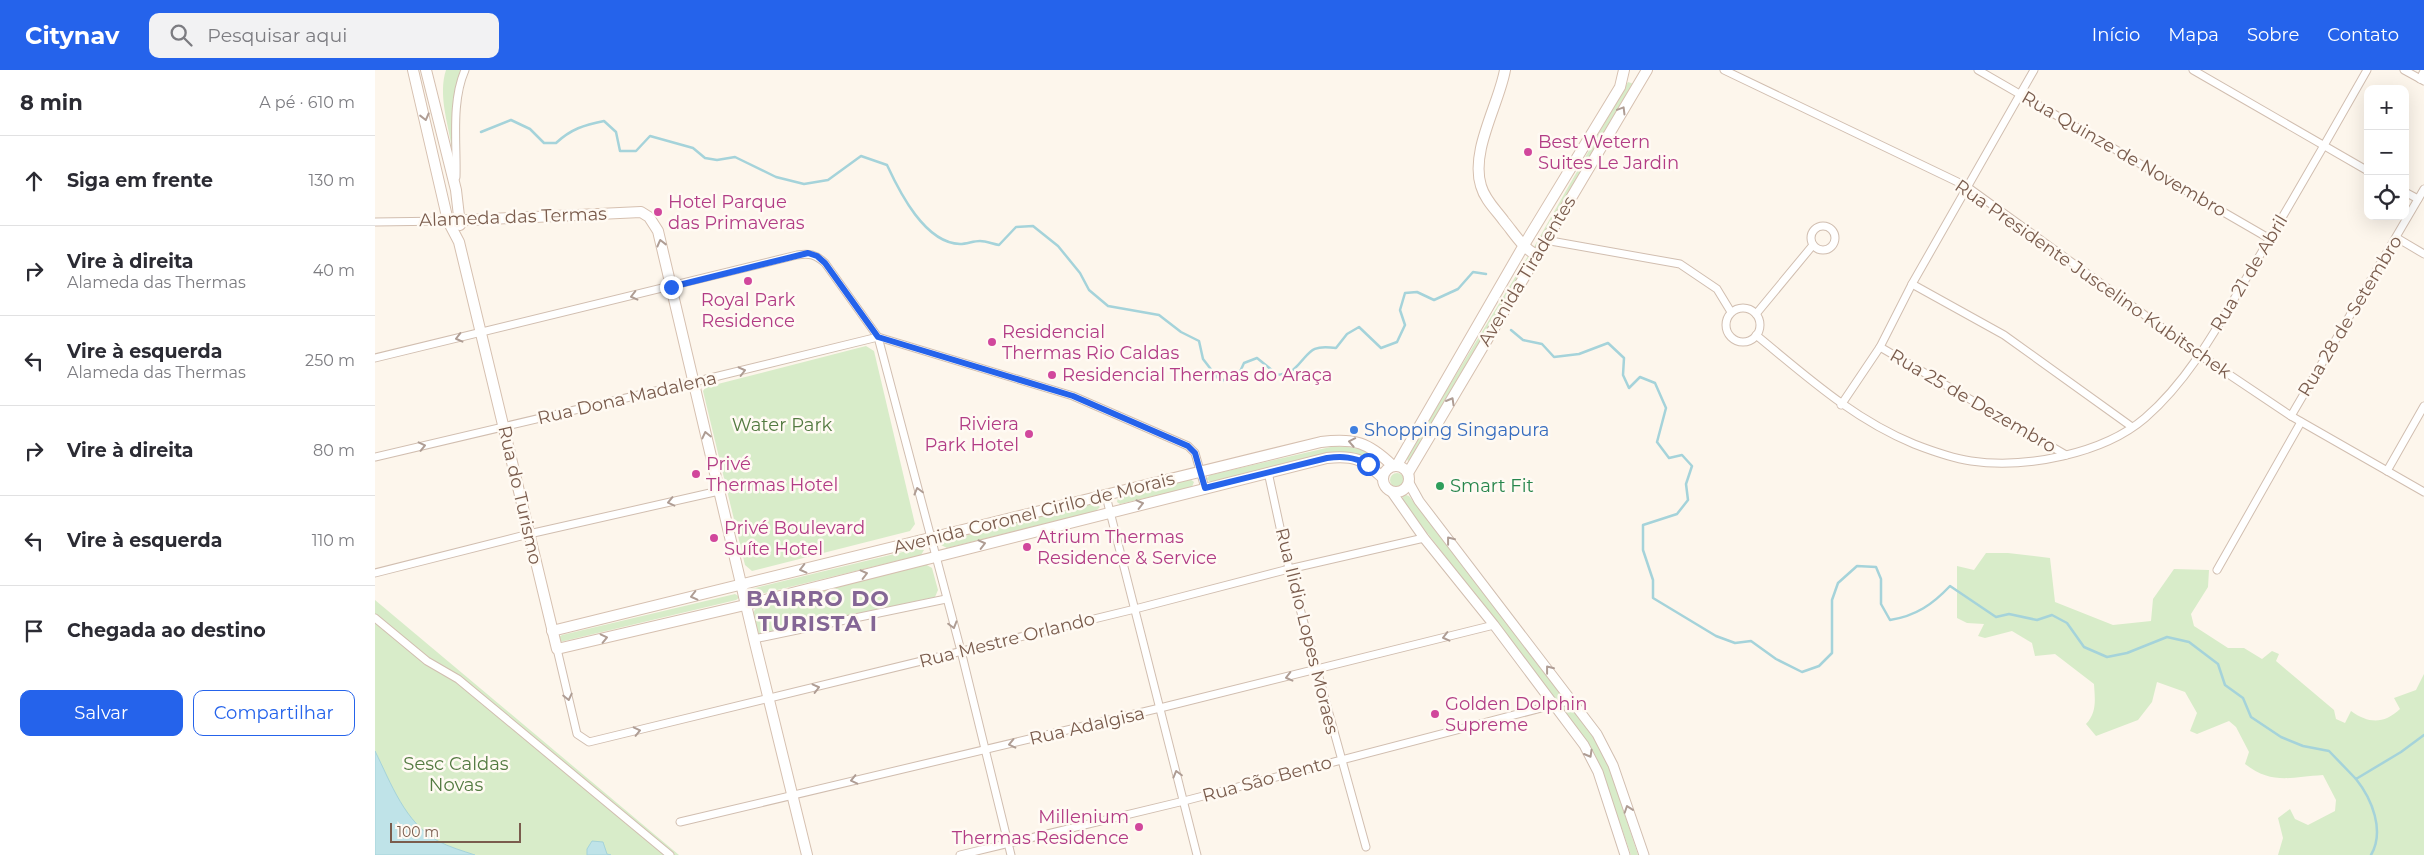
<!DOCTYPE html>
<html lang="pt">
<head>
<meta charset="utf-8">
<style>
	:root { --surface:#fff; --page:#f2f2f3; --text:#2b2b33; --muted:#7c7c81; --line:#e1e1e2; --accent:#2563eb }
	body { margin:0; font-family:Montserrat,sans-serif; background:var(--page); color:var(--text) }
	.controls { position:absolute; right:15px; top:15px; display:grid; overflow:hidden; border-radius:10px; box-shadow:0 5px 20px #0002 }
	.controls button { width:45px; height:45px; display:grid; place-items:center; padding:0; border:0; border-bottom:1px solid var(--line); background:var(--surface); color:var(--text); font:25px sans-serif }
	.scale { position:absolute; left:15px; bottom:12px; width:131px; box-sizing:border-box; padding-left:5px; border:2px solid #7a5c4d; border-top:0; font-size:14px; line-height:18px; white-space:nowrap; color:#7a5c4d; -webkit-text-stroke:4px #fffaf3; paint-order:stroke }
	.stop { position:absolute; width:15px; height:15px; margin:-11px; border:4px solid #2563eb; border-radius:50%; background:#fff }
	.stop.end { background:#2563eb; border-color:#fff; box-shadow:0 1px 5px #0008 }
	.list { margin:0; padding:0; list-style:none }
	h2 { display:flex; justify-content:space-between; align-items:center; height:65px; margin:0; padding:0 20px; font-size:21px }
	h2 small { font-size:16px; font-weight:400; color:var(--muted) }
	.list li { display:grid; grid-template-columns:32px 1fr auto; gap:15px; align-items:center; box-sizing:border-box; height:90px; padding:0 20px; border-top:1px solid var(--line) }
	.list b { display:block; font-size:19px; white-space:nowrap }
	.list p { margin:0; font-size:16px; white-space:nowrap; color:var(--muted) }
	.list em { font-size:16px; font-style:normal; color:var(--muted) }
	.actions { display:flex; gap:10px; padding:15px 20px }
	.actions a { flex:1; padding:11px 0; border:1px solid var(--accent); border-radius:10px; text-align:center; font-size:18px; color:var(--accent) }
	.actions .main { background:var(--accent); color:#fff }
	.icon { flex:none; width:28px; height:28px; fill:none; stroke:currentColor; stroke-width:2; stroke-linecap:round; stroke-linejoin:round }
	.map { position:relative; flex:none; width:2049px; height:785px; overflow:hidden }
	header { display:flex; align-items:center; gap:30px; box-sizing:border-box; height:70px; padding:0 25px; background:var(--accent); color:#fff }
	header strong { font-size:24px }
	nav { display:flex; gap:28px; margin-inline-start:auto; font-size:18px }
	.search { width:350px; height:45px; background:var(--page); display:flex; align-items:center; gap:12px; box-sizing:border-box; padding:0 18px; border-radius:10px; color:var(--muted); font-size:19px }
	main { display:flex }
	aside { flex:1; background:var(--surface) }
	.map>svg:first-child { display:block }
	.green { fill:#d8ecc9 }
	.water { fill:#bfe3e8; stroke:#a5d3da }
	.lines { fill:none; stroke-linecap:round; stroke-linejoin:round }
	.stream { stroke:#a5d3da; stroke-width:2.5 }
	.minor-casing { stroke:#d1beb0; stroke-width:9 }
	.tertiary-casing { stroke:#d1beb0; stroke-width:11 }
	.secondary-casing { stroke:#d6c0b0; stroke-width:12 }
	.minor { stroke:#fff; stroke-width:7 }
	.tertiary { stroke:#fff; stroke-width:9 }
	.secondary { stroke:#fff; stroke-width:10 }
	.oneway { stroke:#af9d94 }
	.route { stroke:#2563eb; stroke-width:6 }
	.hotel-dot { fill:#d1479c; stroke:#fffaf3; stroke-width:2 }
	.shop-dot { fill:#3f7fe0; stroke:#fffaf3; stroke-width:2 }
	.leisure-dot { fill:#2e9e5b; stroke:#fffaf3; stroke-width:2 }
	.labels { text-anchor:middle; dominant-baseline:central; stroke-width:5; stroke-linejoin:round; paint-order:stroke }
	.hotel-label { font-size:18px; fill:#b23c85; stroke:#fffaf3; text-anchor:start }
	.street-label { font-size:18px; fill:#7a5c4d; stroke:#fffaf3 }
	.park-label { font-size:18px; fill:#537a41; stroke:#fffaf3 }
	.shop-label { font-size:18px; fill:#366cbe; stroke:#fffaf3; text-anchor:start }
	.leisure-label { font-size:18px; fill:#27864d; stroke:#fffaf3; text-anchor:start }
	.district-label { font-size:22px; font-weight:bold; letter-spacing:1px; fill:#846695; stroke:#fffaf3 }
</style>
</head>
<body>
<header>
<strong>Citynav</strong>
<div class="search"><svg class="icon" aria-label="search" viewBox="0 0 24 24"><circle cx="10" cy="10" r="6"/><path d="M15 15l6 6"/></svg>Pesquisar aqui</div>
<nav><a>Início</a><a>Mapa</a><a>Sobre</a><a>Contato</a></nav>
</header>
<main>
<aside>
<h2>8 min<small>A pé · 610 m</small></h2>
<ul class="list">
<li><svg class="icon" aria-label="ahead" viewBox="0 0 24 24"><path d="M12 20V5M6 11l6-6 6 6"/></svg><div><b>Siga em frente</b></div><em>130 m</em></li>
<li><svg class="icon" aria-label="right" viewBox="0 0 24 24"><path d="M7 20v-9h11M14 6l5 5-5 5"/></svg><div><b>Vire à direita</b><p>Alameda das Thermas</p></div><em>40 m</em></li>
<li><svg class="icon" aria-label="left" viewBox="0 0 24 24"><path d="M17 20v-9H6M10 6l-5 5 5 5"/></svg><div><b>Vire à esquerda</b><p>Alameda das Thermas</p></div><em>250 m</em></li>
<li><svg class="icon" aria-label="right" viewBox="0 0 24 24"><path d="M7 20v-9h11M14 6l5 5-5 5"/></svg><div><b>Vire à direita</b></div><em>80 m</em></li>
<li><svg class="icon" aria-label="left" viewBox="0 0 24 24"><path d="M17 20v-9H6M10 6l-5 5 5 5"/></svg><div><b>Vire à esquerda</b></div><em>110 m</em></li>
<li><svg class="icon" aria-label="arrive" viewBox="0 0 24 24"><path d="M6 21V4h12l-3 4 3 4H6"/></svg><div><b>Chegada ao destino</b></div></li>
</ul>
<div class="actions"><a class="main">Salvar</a><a>Compartilhar</a></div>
</aside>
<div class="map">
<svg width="2049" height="785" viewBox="0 0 2049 785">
	<rect width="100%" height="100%" fill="#fdf6ec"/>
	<g class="green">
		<path d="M71,0H85L77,78C73,54 63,24 71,0Z"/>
		<polygon points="1253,12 1259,14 1162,179 1159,177"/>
		<polygon points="1153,186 1155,188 1036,390 1033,391 1031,387"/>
		<polygon points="491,276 499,281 540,454 535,461 377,501 370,495 328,321 331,317"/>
		<path d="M960,376L984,378L993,382V385C985,388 971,382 961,382L836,412L831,409L835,405Z"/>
		<circle cx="1022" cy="410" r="7"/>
		<polygon points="815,409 819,412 817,417 745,434 742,432 743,428"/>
		<polygon points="1028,424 1034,426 1219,668 1233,694 1263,785 1256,785 1226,698 1215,675 1027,430"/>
		<polygon points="720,433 725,437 721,441 572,478 566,475 570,471"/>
		<polygon points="544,478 549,480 546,485 378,526 373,524 376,519"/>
		<path d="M1611,483H1633L1675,488L1680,532L1738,555L1776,551L1778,529L1799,499L1834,500L1833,517L1816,544L1819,556L1853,578H1869L1887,589L1897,581L1904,584L1901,591L1959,640L1961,649L1970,653L1976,641C1994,654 2009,654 2025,639L2019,628L2041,620L2049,604V785H1903L1908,768L1903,748L1915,739L1920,749L1933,755L1960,741L1961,730L1948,705C1916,707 1897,715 1870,694L1874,682L1861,657L1854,651L1822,664L1815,661L1822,643L1810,622L1782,612L1777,632L1763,650L1721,666L1711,654C1722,642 1720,630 1719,614L1680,584L1660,586L1657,573L1637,561L1610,568L1603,566L1609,554L1592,553L1582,548V496L1599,500Z"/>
		<polygon points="550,494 557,498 563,520 560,527 383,565 378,543 382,536"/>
		<polygon points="360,524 365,527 361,530 185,572 184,567 187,565"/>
		<polygon points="0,530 304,785 0,785"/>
	</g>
	<g class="water">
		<path d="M0,681C16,713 30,753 63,771C74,777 88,781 100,785H0Z"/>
		<polygon points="217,771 228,772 232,784 236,785 212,785 212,779"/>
	</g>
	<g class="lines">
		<g class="stream">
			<path d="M106,62L136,50L155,59L169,73H181C196,59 209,55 229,51L241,62L245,81H261L275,66L318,78L330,88L342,90L360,87L401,107L429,114L453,110L486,86L512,95C525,123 550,173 585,174C592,174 598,171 605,171C611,171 618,174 624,175L641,157L658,156L683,176L705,203L714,220L733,236L784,245L806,262L824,271L828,289L845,311L863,306L869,293L882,288L903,305C907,304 914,303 918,300C936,284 932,274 961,278L972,264L984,257L1006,278L1022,272L1030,255L1025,240L1030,223L1042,222L1059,230L1083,219L1098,202L1111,204"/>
			<path d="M1136,260L1148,270L1167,274L1179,287L1204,284L1233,273L1249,288L1248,305L1254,318L1265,307L1280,313L1291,338L1282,372L1294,388L1307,385L1317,396L1311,414L1313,430L1302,444L1268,455V480L1278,510V528L1341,566L1360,573L1376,571L1401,589L1427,602L1444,596L1457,583V530L1463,513L1482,496L1501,497L1506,509V534L1515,550C1541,546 1558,534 1575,516L1621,547L1634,544L1662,550L1677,545L1692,553L1709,577L1732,587L1752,583L1792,567L1814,572L1843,594L1850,615L1868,628L1876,647L1906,667L1928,676L1954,681L1981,709L2026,682L2049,665"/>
			<path d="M1981,709C1997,729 2010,761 1996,785"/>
		</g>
		<g class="minor-casing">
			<g id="minor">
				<polyline points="1349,0 1591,116 1825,285 1916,346 2049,422"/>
				<polyline points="1603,0 1895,169"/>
				<polyline points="1818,0 1993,101"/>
				<polyline points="2029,0 2049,11"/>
				<polyline points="2045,9 2049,1"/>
				<path d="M81,107C82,73 76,32 90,0"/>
				<polyline points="2030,122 2043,129"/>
				<polyline points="0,152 73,151"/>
				<circle cx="1448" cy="168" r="12"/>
				<polyline points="2022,168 2049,184"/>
				<polyline points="1170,170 1305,194 1342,219 1356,242"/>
				<polyline points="1537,214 1629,265 1757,357"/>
				<circle cx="1368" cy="255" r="17"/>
				<polyline points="1381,244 1438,175"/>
				<path d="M1381,265C1431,306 1478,349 1539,374C1557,381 1576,388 1596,391C1650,399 1728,384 1770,348C1814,310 1843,256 1872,207C1913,138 1953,69 1992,0"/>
				<polyline points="503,267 698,326 813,376 820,383 830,418"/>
				<polyline points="1505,277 1691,385"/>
				<path d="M0,288L422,185C434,183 440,184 450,193L503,267L586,581L636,785"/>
				<polyline points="1466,335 1505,277 1537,214 1659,0"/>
				<polyline points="1916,346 2049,119"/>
				<polyline points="0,387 319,312 503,267"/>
				<polyline points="2012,401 2049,336"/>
				<polyline points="893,402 914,499 991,777"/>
				<polyline points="731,426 822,785"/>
				<polyline points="1842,500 1926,352"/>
				<polyline points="0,503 154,464 344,421"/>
				<polyline points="0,548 52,591 83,609 295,785"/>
				<polyline points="379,569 571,529"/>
				<polyline points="182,579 202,664 214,672 760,539 914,499 1049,468"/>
				<polyline points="305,752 785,638 1119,555"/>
				<polyline points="585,785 809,731 1197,630"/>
			</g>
		</g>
		<g class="tertiary-casing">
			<g id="tertiary">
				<polyline points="1034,413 1044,431 1222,664 1238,695 1269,785"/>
				<polyline points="1016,421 1049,468 1119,555 1209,675 1223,702 1250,785"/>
			</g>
		</g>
		<g class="secondary-casing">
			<g id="secondary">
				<path d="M38,0L73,151L84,172L182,579L370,535L952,388C979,385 988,389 1008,408"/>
				<polyline points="51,0 81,120 85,155"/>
				<path d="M1130,0C1124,34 1095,81 1106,116C1110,130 1121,140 1129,151C1139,163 1147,177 1161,185"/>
				<polyline points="73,151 266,142 274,147 283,161 379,569 432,785"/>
				<polyline points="1022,395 1149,175 1245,17 1249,0"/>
				<circle cx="1021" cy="409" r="13"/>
				<polyline points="1033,403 1272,0"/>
				<path d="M177,561L946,372C980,368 993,372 1018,396"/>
			</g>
		</g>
		<use href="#minor" class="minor"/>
		<use href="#tertiary" class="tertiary"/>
		<use href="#secondary" class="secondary"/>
	</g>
	<defs><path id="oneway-chevron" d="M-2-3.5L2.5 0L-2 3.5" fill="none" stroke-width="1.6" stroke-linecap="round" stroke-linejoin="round" transform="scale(1.25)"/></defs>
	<g class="oneway">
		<use href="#oneway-chevron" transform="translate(1247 40) rotate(-59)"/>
		<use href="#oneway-chevron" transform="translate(50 47) rotate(76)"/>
		<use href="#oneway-chevron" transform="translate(286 173) rotate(-104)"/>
		<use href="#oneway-chevron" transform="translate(259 226) rotate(166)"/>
		<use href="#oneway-chevron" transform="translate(84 268) rotate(166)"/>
		<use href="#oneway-chevron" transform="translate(367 301) rotate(-14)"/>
		<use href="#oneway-chevron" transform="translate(1076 331) rotate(-60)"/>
		<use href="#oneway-chevron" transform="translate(331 365) rotate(-103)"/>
		<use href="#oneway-chevron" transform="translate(977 372) rotate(-169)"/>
		<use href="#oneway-chevron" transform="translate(47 376) rotate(-13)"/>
		<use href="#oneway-chevron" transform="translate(543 421) rotate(-105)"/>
		<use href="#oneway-chevron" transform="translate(296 432) rotate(167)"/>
		<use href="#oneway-chevron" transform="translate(765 434) rotate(-14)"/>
		<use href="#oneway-chevron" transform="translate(1075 470) rotate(-128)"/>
		<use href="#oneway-chevron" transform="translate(607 474) rotate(-14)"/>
		<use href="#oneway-chevron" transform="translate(428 499) rotate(166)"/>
		<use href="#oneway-chevron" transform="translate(489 504) rotate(-14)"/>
		<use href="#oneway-chevron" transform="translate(319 526) rotate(166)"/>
		<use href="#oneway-chevron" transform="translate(578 555) rotate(74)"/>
		<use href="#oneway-chevron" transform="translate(1071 567) rotate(166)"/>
		<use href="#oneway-chevron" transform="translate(229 568) rotate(-13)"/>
		<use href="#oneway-chevron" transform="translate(1174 599) rotate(-128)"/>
		<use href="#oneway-chevron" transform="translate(914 607) rotate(166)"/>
		<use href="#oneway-chevron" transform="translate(441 618) rotate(-14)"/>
		<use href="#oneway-chevron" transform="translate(193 627) rotate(77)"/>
		<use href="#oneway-chevron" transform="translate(262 661) rotate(-13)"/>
		<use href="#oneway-chevron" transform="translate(637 674) rotate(167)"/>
		<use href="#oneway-chevron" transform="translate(1214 684) rotate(60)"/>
		<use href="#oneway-chevron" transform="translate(802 704) rotate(-105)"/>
		<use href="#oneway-chevron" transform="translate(479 710) rotate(167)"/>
		<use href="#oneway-chevron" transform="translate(1253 739) rotate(-109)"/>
	</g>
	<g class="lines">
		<path class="route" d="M296,217L433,183L442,186L450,193L503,267L698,326L813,376L820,383L830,418L952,388C968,386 978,387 993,394"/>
	</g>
	<g class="hotel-dot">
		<circle cx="1153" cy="82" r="5"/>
		<circle cx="283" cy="142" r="5"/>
		<circle cx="373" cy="211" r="5"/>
		<circle cx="617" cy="272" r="5"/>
		<circle cx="677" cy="305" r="5"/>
		<circle cx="654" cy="364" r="5"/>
		<circle cx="321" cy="404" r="5"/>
		<circle cx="339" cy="468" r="5"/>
		<circle cx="652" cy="477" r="5"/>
		<circle cx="1060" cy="644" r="5"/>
		<circle cx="764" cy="757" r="5"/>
	</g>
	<circle class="shop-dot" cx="979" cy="360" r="5"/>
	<circle class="leisure-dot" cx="1065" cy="416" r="5"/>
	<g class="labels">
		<g class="hotel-label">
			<text x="1163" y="72">Best Wetern<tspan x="1163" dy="21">Suites Le Jardin</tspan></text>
			<text x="293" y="132">Hotel Parque<tspan x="293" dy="21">das Primaveras</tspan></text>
			<text x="373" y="230" text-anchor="middle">Royal Park<tspan x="373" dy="21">Residence</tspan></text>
			<text x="627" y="262">Residencial<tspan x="627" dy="21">Thermas Rio Caldas</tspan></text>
			<text x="687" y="305">Residencial Thermas do Araça</text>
			<text x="644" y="354" text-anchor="end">Riviera<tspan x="644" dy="21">Park Hotel</tspan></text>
			<text x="331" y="394">Privé<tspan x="331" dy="21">Thermas Hotel</tspan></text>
			<text x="349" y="458">Privé Boulevard<tspan x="349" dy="21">Suíte Hotel</tspan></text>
			<text x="662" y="467">Atrium Thermas<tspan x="662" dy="21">Residence &amp; Service</tspan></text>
			<text x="1070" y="634">Golden Dolphin<tspan x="1070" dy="21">Supreme</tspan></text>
			<text x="754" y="747" text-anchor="end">Millenium<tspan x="754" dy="21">Thermas Residence</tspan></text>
		</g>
		<g class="street-label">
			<text transform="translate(1749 84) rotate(30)">Rua Quinze de Novembro</text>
			<text transform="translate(138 147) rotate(-2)">Alameda das Termas</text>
			<text transform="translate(1152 201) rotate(-59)">Avenida Tiradentes</text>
			<text transform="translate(1874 203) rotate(-59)">Rua 21 de Abril</text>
			<text transform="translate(1718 209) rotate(35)">Rua Presidente Juscelino Kubitschek</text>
			<text transform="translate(1975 246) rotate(-59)">Rua 28 de Setembro</text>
			<text transform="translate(252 328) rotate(-13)">Rua Dona Madalena</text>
			<text transform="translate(1598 331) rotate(30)">Rua 25 de Dezembro</text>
			<text transform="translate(145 425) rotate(77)">Rua do Turismo</text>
			<text transform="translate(659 443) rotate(-14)">Avenida Coronel Cirilo de Morais</text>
			<text transform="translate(932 561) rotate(76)">Rua Ilidio Lopes Moraes</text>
			<text transform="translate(632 570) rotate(-14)">Rua Mestre Orlando</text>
			<text transform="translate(712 656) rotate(-13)">Rua Adalgisa</text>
			<text transform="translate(892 709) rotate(-15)">Rua São Bento</text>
		</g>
		<g class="park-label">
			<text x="407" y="355">Water Park</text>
			<text x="81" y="694">Sesc Caldas<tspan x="81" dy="21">Novas</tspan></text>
		</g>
		<g class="shop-label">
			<text x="989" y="360">Shopping Singapura</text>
		</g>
		<g class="leisure-label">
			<text x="1075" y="416">Smart Fit</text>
		</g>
		<g class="district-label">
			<text x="443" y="528">BAIRRO DO<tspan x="443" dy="25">TURISTA I</tspan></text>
		</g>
	</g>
</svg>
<div class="controls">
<button>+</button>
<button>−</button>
<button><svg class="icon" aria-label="locate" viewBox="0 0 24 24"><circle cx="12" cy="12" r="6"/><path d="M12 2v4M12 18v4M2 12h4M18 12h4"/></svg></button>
</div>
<div class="scale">100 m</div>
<div class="stop" style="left:993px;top:394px"></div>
<div class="stop end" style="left:296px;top:217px"></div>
</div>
</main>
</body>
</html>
